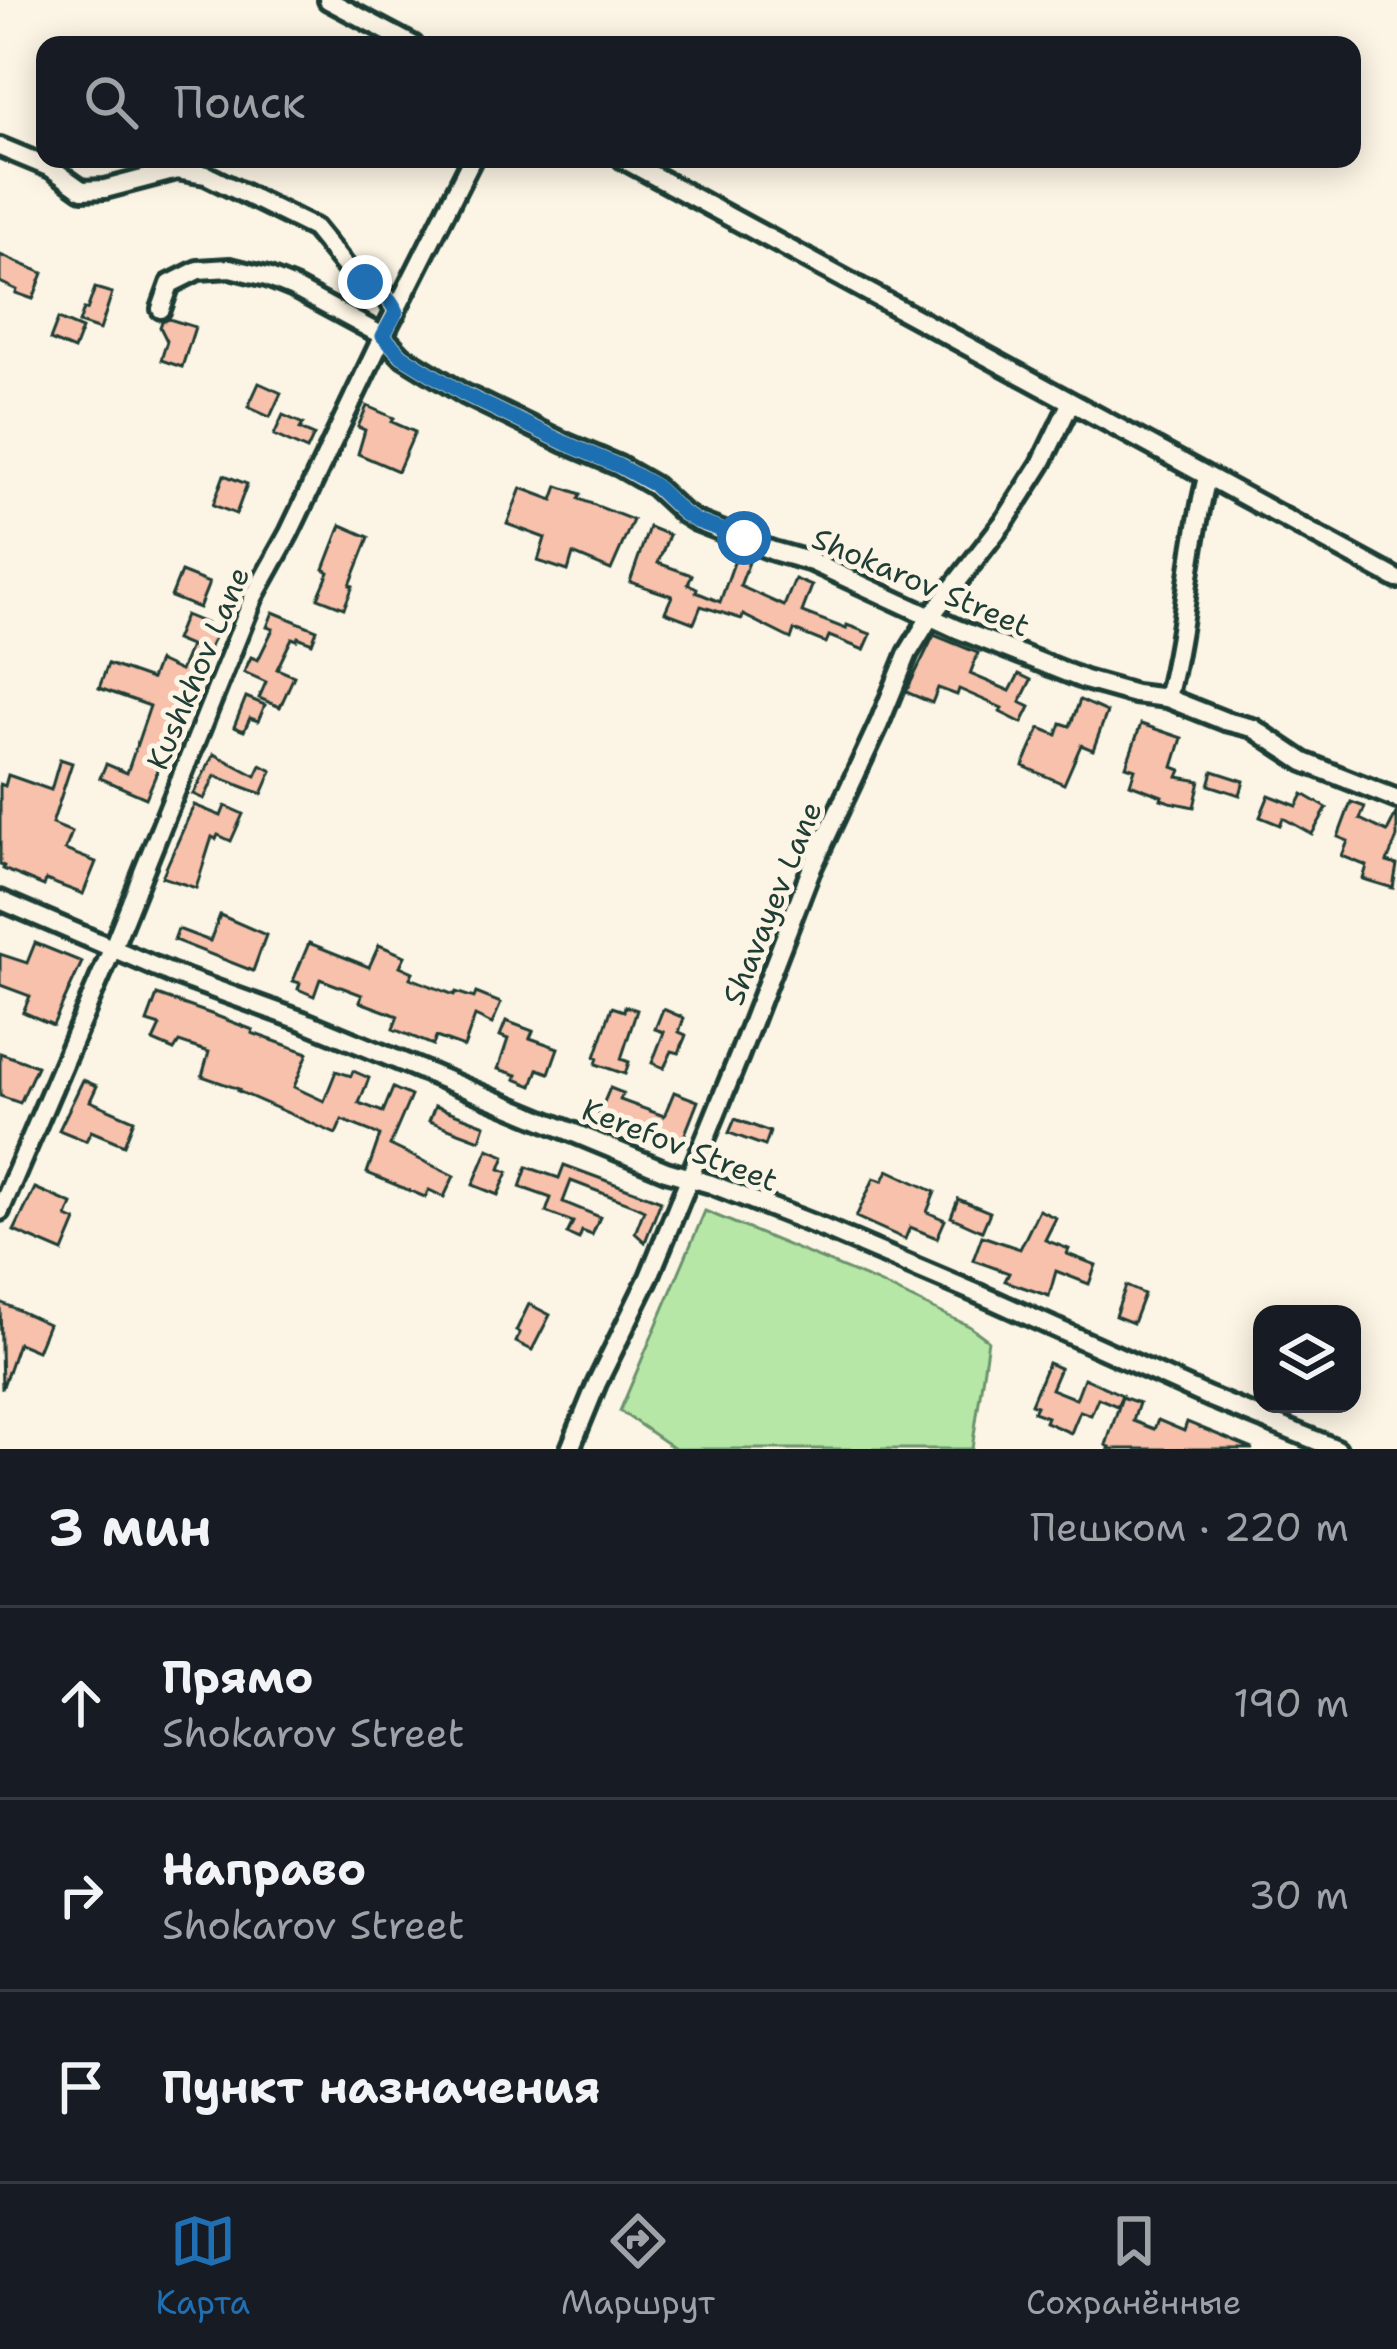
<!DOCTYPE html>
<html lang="ru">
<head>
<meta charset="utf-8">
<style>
	:root { --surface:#171b24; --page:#242831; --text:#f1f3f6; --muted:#9ea1a6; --line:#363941; --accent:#1f6fb2 }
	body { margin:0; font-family:"Shantell Sans",sans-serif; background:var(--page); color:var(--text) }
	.controls { position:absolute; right:36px; bottom:36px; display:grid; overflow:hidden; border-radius:24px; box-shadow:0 6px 30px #0003 }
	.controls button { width:108px; height:108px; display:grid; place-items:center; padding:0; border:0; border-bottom:3px solid var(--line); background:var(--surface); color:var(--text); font:60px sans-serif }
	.stop { position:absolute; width:36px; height:36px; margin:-27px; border:9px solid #1f6fb2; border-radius:50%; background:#fff }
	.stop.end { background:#1f6fb2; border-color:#fff; box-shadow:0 3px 12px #0008 }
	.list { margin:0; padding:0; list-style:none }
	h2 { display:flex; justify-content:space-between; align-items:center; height:156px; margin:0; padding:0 48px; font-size:51px }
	h2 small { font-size:39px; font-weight:400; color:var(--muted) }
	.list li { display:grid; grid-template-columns:78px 1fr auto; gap:36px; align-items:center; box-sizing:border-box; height:192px; padding:0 48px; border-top:3px solid var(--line) }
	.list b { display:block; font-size:45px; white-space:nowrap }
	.list p { margin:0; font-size:39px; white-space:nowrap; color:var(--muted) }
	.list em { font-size:39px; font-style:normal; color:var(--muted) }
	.icon { flex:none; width:66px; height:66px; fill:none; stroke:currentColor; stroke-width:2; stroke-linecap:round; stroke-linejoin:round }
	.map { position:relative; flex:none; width:1397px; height:1449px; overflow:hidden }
	.search { position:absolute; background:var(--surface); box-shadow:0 6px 30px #0003; left:36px; right:36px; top:36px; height:132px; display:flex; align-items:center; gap:30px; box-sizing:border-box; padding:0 42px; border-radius:24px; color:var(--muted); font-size:45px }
	.sheet { height:732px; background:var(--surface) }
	nav { display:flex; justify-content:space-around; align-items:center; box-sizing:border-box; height:168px; border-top:3px solid var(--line); background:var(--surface); font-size:33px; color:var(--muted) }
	nav a { display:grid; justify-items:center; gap:6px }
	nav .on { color:var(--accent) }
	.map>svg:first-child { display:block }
	.green { fill:#b7e7a6; stroke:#6b926d; stroke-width:3 }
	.building { fill:#f7c1ab; stroke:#1f3d34; stroke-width:3 }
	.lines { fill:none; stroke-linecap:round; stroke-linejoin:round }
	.minor-casing { stroke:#1f3d34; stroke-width:26 }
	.minor { stroke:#fcf5e5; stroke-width:16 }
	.route { stroke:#1f6fb2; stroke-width:15 }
	.labels { text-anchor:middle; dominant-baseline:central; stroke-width:10; stroke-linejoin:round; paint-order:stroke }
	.street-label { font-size:30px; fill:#1f3d34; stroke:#fcf5e5 }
</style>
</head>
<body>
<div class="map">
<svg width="1397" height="1449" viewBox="0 0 1397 1449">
	<rect width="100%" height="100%" fill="#fcf5e5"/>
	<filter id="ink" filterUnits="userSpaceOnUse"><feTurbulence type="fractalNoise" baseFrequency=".00833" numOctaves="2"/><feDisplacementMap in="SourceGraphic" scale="24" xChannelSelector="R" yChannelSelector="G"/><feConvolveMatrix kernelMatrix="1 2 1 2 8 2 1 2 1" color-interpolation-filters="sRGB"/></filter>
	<g filter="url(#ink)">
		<polygon class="green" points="705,1211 877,1282 969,1326 988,1340 972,1449 675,1449 620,1411"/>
		<g class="building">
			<polygon points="0,255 43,273 33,299 16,293 17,290 0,282"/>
			<polygon points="95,288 112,293 100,330 79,323 84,309 87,310"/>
			<polygon points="58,319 82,329 74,350 50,340"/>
			<polygon points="169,319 195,327 182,367 161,360 167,341 160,327 162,322"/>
			<polygon points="259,383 281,393 270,417 248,407"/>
			<polygon points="367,406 394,418 392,422 415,432 398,471 358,454 365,430 358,427"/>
			<polygon points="283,415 303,424 300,429 314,435 307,450 274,435"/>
			<polygon points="224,475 247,484 236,514 213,505"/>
			<polygon points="558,486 581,494 579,499 633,520 611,570 573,554 568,571 538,561 545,538 507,524 521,488 553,500"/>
			<polygon points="341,525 369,537 350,585 353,586 344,608 318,598 329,572 324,569"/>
			<polygon points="649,527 669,535 658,563 692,575 688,584 697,588 696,592 720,602 736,557 749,562 740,586 784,606 795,579 812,586 802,612 846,629 847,625 871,634 864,650 829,636 826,643 794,630 791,639 743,615 742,619 701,606 694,623 665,612 672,596 630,582"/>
			<polygon points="181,572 209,583 199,608 171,597"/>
			<polygon points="273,612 317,630 312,643 298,637 297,640 292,638 277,669 294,676 280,707 259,698 266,682 244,672 251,657 258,660 273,629 267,627"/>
			<polygon points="185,615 207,624 206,629 216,633 168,740 160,737 152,762 160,765 146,798 100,778 106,764 127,773 150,706 99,688 108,664 151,679 158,661 180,671 190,646 175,640"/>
			<polygon points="934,635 978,653 970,674 1010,691 1019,674 1031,680 1020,702 1030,707 1022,723 1000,712 1002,708 959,689 957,695 938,688 932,703 906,692"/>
			<polygon points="246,697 265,705 258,721 250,718 244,731 234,727"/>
			<polygon points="1080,700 1107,712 1093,750 1081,745 1064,784 1023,766 1040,728 1057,735 1061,723 1070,726"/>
			<polygon points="1141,724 1182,738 1173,767 1181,770 1178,777 1200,781 1194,807 1170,802 1161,799 1162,796 1130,784 1135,769 1126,766"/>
			<polygon points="214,754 256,776 261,765 272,771 262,794 215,776 204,799 193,794"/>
			<polygon points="60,759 72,763 52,824 72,832 65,850 96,862 83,894 46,880 44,886 3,869 4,866 0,864 0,784 5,786 8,775 51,790"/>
			<polygon points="1213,771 1244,781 1240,795 1209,785"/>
			<polygon points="1303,794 1327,808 1312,834 1283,818 1280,825 1260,817 1269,795 1297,806"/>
			<polygon points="1351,802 1365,807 1360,819 1387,832 1397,812 1397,837 1387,862 1397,865 1393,888 1363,879 1367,866 1342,856 1348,841 1338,837"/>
			<polygon points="194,805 221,816 225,806 243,814 231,841 218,835 216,839 212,837 196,888 162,877"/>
			<polygon points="220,915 266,935 253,971 174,940 178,929 210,941"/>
			<polygon points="35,943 82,962 53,1025 23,1012 30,996 0,985 0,954 27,963"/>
			<polygon points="309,943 369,967 379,945 405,956 400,966 413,972 410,978 454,995 456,992 474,998 476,993 501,1003 492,1024 475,1016 464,1047 436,1037 433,1045 393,1029 398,1016 360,1002 362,995 320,979 314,996 298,989 300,983 293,981"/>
			<polygon points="157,995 214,1015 253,1030 252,1033 308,1053 294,1087 324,1101 336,1071 351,1076 353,1071 369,1078 359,1103 383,1112 393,1088 411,1096 390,1145 454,1176 444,1197 429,1190 425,1197 367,1173 380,1135 342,1120 336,1134 238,1091 239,1089 202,1076 209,1052 179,1042 174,1050 153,1041 160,1026 147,1022"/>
			<polygon points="625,1006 637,1010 621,1059 629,1062 625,1074 596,1064 598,1058 595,1057 612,1007 624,1011"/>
			<polygon points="663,1009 684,1018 679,1032 686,1035 679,1053 672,1051 664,1068 652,1063 664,1032 655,1029"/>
			<polygon points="506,1021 533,1031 530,1038 558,1048 549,1073 538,1069 532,1086 515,1079 517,1075 498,1069 508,1039 500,1036"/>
			<polygon points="0,1053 37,1066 20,1103 0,1096"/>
			<polygon points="83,1080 97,1086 90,1101 134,1120 124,1145 91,1131 86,1141 59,1130"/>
			<polygon points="610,1088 623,1093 620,1100 664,1116 674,1092 698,1101 681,1144 599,1114"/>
			<polygon points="435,1106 485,1125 480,1140 429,1121"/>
			<polygon points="735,1119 770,1132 765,1146 729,1133"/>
			<polygon points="488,1149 505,1156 500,1169 508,1172 498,1195 473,1185"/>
			<polygon points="564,1165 661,1201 645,1242 635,1233 644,1210 631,1204 571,1181 563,1202 600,1217 592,1235 582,1231 579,1239 567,1234 573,1222 546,1212 551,1198 520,1187 527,1167 559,1178"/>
			<polygon points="888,1170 935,1192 927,1212 945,1220 937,1238 910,1227 905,1239 856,1217 874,1178 883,1181"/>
			<polygon points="35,1188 72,1204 67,1217 76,1221 63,1252 14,1231"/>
			<polygon points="958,1199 990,1212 982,1231 951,1217"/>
			<polygon points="1039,1210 1056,1218 1045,1240 1069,1249 1067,1254 1096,1265 1089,1284 1056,1271 1049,1296 1005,1281 1009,1273 973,1260 982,1236 1020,1249"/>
			<polygon points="1126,1286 1144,1294 1133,1323 1115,1316"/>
			<polygon points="0,1302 48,1324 37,1351 18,1343 2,1389"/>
			<polygon points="529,1304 550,1315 532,1350 516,1342 520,1333 516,1331"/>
			<polygon points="1048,1363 1060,1368 1051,1389 1076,1399 1084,1378 1122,1395 1117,1406 1098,1398 1091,1415 1080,1411 1071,1433 1045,1422 1047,1417 1033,1412 1036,1406 1031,1404"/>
			<polygon points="1122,1397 1139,1403 1133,1421 1154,1429 1158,1420 1184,1431 1187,1422 1253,1449 1109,1449 1110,1447 1106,1445"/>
		</g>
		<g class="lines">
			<g class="minor-casing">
				<g id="minor">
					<polyline points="328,0 413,45"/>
					<polyline points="0,147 51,168 82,190 105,189 177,170 206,175 314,228 349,271 385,294 396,312"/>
					<polyline points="623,159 1397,579"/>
					<polyline points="161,309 170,284 198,270 230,268 267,277 294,288 383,336 402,356 464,394 565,443 619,466 654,486 683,513 696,521 773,551 812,562 957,629 1085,680 1135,694 1167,698 1225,721 1253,728 1304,762 1397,799"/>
					<path d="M1167,698C1186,625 1189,550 1207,477"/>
					<polyline points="0,900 170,973 303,1021 666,1171 711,1184 821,1227 995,1301 1209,1397 1337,1449"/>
					<polyline points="0,1211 113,947 254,596 289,533 383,336 472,159"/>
					<polyline points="570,1449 597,1383 649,1277 739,1056 810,872 879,724 908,653 930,617 1006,519 1041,464 1070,404"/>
				</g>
			</g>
			<use href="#minor" class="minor"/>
		</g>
	</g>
	<g class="lines" filter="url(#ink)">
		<path class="route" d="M365,282C379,290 390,297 396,312L383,336L402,356L464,394L565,443L619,466L654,485L683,513L696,521L744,538"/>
	</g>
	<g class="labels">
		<g class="street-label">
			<text transform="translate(921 582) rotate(23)">Shokarov Street</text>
			<text transform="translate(198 668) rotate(-67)">Kushkhov Lane</text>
			<text transform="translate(772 903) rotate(-68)">Shavayev Lane</text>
			<text transform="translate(680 1145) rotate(21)">Kerefov Street</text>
		</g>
	</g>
</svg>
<div class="controls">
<button><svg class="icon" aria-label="layers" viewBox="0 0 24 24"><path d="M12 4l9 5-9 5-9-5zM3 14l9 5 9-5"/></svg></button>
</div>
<div class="stop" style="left:744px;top:538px"></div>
<div class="stop end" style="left:365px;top:282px"></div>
<div class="search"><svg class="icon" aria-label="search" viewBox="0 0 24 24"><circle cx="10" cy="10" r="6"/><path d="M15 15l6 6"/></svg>Поиск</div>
</div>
<section class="sheet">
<h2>3 мин<small>Пешком · 220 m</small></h2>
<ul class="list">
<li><svg class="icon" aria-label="ahead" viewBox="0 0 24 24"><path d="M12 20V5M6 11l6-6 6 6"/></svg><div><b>Прямо</b><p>Shokarov Street</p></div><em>190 m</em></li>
<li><svg class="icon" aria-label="right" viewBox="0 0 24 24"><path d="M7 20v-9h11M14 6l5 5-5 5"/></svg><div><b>Направо</b><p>Shokarov Street</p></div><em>30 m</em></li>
<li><svg class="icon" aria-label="arrive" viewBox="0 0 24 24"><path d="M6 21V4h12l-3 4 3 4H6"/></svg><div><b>Пункт назначения</b></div></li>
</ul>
</section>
<nav>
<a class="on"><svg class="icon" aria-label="map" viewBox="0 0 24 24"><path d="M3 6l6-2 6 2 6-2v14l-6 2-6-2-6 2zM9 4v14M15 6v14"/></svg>Карта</a>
<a><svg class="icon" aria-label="directions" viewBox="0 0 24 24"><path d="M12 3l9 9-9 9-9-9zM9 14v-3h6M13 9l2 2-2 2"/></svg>Маршрут</a>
<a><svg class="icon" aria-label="saved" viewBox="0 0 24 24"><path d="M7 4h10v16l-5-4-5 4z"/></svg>Сохранённые</a>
</nav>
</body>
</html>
